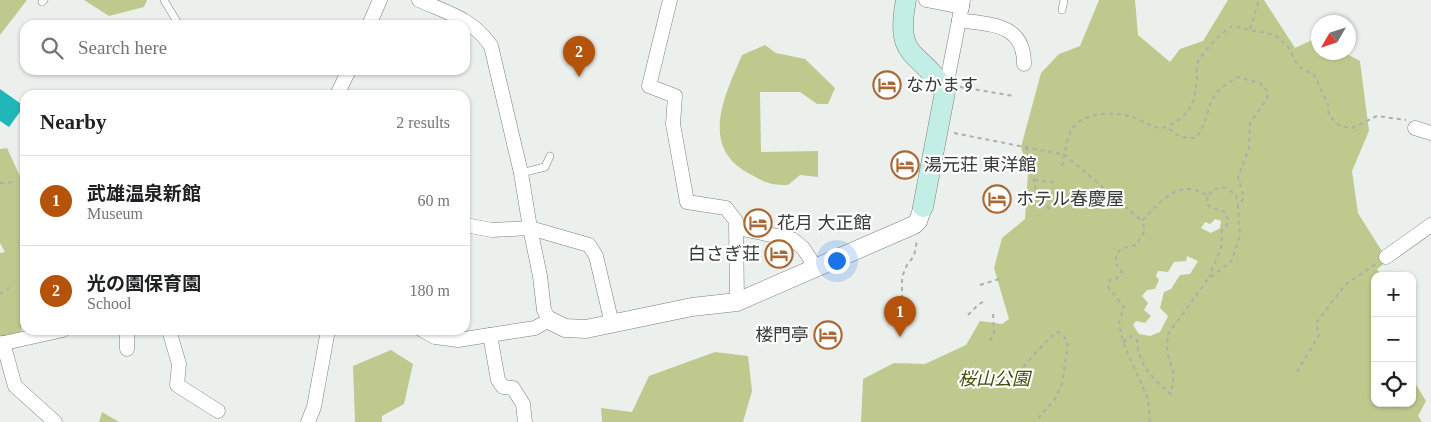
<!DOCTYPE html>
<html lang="en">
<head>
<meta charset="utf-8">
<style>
	:root { --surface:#fff; --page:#f2f2f2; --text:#202124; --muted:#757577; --line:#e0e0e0; --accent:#b45309 }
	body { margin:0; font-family:"Times New Roman","Noto Sans JP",serif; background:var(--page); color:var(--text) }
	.controls { position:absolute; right:15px; bottom:15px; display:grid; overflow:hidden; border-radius:10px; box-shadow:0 1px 4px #0004 }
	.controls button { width:45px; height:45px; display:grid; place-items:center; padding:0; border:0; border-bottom:1px solid var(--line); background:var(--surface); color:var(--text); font:25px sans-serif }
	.compass { position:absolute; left:1311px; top:15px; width:45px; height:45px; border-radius:50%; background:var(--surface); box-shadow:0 1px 4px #0004; rotate:231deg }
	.you { position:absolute; left:836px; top:260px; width:18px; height:18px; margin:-12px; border:4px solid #fff; border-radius:50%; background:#1a73e8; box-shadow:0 0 0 8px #1a73e833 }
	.badge { display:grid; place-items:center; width:32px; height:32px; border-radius:50%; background:var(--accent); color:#fff; font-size:16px; font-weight:700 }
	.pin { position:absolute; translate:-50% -41px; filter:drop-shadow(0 1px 2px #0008) }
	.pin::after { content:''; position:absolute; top:26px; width:18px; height:15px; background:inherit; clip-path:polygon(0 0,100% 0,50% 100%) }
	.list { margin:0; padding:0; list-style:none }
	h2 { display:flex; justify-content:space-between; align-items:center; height:65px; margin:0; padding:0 20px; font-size:21px }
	h2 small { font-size:16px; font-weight:400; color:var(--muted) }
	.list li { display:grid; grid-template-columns:32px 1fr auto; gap:15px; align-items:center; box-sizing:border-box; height:90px; padding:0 20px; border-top:1px solid var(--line) }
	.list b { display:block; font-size:19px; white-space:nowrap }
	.list p { margin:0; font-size:16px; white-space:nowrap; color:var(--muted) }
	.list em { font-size:16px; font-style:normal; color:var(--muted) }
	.icon { flex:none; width:28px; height:28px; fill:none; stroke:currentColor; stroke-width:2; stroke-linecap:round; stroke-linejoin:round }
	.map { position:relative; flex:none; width:1431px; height:422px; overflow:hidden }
	.search { position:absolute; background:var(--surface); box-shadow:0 1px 4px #0004; left:20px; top:20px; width:450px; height:55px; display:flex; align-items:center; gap:12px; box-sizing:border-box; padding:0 18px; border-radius:15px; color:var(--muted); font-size:19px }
	.panel { position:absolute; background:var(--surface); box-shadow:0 1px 4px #0004; left:20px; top:90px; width:450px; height:245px; border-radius:15px }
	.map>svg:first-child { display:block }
	.green { fill:#bfc98e; fill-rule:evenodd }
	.water { fill:#1fb7b8 }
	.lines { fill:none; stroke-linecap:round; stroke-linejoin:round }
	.service-casing { stroke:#7c7e7c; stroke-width:8 }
	.minor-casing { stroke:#7c7e7c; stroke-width:15 }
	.tertiary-casing { stroke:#7c7e7c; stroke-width:19 }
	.secondary-casing { stroke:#7c7e7c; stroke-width:21 }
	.path { stroke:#abaeac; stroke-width:2; stroke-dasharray:4 4; stroke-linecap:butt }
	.service { stroke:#fff; stroke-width:7 }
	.minor { stroke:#fff; stroke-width:14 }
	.tertiary { stroke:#fff; stroke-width:18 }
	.secondary { stroke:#c3eee6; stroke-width:20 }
	.labels { text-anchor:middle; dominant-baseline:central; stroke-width:4.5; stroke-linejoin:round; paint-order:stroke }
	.poi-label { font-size:18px; fill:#373938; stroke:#fff; text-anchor:start }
	.park-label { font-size:18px; font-style:italic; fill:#454d06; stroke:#fff }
</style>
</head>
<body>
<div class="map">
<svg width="1431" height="422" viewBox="0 0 1431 422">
	<rect width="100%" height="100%" fill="#ecf0ed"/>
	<g class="green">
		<polygon points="0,0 27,0 0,35"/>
		<polygon points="84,0 147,0 144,7 109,16"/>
		<path d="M1099,0H1135L1138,35L1170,62L1180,49L1203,41L1228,0H1264L1295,48L1312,40L1318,42V52L1345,53L1360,61L1369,131L1352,171L1358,213L1388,261L1377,269L1382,276H1375V403H1412V378L1426,401L1418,416L1422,422H861L863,379L894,363L925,364L966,345L980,321L1002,324L1009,319L994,268L1002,238L1025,219L1028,173L1021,147L1041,73L1059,54L1080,46ZM1215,219L1221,221L1220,228L1211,233L1201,228L1205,222L1210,224ZM1187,256L1198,261L1190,274L1180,275L1171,289L1164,292L1160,308L1168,316L1160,332L1150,336L1139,334L1133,325L1136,321L1145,323L1151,316L1144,310L1148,303L1142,296L1147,290L1155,289L1159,280L1156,276L1158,271L1168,272L1174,262L1186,261Z"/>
		<path d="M765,45L776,53L805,59L835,88L828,104H817L800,92H760L761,152L818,151V177L800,175L788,185C769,185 764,182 748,173C699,146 725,95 742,55Z"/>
		<polygon points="7,148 25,187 25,309 22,311 21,334 0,339 0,253 5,252 0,243 0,149"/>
		<polygon points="391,350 413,364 404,404 382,416 382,422 355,422 353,366"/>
		<polygon points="715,352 748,356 752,391 743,422 602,422 601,408 632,412 649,376"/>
		<polygon points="102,412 119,422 99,422"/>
	</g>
	<polygon class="water" points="0,89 24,106 9,127 0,121"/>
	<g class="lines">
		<g class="service-casing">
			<g id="service">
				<polyline points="164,0 179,25"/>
				<polyline points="42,2 44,0"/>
				<polyline points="1062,10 1064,0"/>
				<polyline points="521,173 545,167 550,156"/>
			</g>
		</g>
		<g class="minor-casing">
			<g id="minor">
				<path d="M419,0C448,13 473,19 491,46L521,173L530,228L540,276L544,310L549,320L535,328L458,340L435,337L422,330"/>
				<polyline points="670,0 649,86 675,96 673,124 687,202 726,208 736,221 737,302"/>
				<polyline points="926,0 962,7"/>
				<path d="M959,20C991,25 1024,23 1024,64"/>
				<polyline points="369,25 380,0"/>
				<polyline points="945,92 963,0"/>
				<polyline points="337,95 349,70"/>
				<polyline points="1415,128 1431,133"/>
				<polyline points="465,225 492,230 530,228 589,245 596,256 612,324"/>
				<polyline points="737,228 792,239 803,248 816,268"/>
				<polyline points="1386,257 1431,225"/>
				<polyline points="127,330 127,349"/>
				<polyline points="169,330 179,364 177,385 218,411"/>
				<polyline points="490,335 498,380 503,387 513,388 523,404 525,422"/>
				<polyline points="3,343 15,386 55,422"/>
				<polyline points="0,344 63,330"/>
				<polyline points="308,422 314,407 328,330"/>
			</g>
		</g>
		<g class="tertiary-casing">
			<polyline id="tertiary" points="549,320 565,328 586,329 692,307 737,302 914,225 918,221 923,207"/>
		</g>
		<g class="secondary-casing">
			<path id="secondary" d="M906,0C894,63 921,48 945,92L923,207"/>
		</g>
		<g class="path">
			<polyline points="1250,29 1259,0"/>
			<polyline points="960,87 1014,96"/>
			<polyline points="954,133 1065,155 1142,221"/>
			<path d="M1026,147C1038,171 1027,190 1050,209"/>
			<path d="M1062,166C1065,154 1066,139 1072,129C1082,112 1116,111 1132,117C1144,120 1155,132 1168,126C1192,114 1195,102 1197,77C1197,73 1196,66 1198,62C1205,49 1220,34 1232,26L1275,35L1288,47L1298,66L1314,75L1328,104L1329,116L1340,126L1352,128L1377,116L1406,120"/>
			<polyline points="1034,180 1058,183"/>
			<polyline points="0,183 15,182"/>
			<polyline points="1208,197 1206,202 1210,207 1225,212 1229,222 1222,230 1221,248 1209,277"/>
			<polyline points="980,285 999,279"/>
			<polyline points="0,294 9,288"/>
			<polyline points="968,315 978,305 984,301"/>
			<polyline points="902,323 902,277 907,265 914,256 917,240"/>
			<polyline points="990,341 994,333 993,312"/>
			<path d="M1123,342L1130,336L1137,340C1138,364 1153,380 1171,394L1174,374L1167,352L1168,334L1208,279L1231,262L1240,236L1238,206L1244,198L1238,177L1249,148L1250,123L1267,99L1268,92L1260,83L1238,77C1199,99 1216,109 1196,138L1181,137L1166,127"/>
			<polyline points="1297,372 1319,335 1316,323 1345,285 1376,264"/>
			<path d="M1001,383L1003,386L1009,383C1018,374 1050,334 1058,332L1064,336L1068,345L1062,384L1055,399L1035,422"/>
			<path d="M1150,422L1148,399L1123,342L1119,322L1124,307L1108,287L1110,280L1116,279L1122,272L1116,264V254L1123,248L1136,245L1145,230L1142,221C1161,201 1179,177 1208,196L1214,189L1226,188L1236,195L1238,206"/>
		</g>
		<use href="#service" class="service"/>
		<use href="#minor" class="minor"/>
		<use href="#tertiary" class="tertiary"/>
		<use href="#secondary" class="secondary"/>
	</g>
	<defs>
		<g id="hotel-ring" transform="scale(1.4375)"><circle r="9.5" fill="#fff" stroke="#aa6835" stroke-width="1.5"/><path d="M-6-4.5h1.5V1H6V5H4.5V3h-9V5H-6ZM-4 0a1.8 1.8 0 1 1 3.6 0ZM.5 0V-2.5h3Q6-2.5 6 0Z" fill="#aa6835"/></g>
	</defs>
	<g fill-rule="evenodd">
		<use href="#hotel-ring" x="887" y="85"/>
		<use href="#hotel-ring" x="905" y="165"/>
		<use href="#hotel-ring" x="997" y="199"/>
		<use href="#hotel-ring" x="758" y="223"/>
		<use href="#hotel-ring" x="779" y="254"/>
		<use href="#hotel-ring" x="828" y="335"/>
	</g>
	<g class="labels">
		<g class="poi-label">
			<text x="906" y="85">なかます</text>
			<text x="924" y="165">湯元荘 東洋館</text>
			<text x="1016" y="199">ホテル春慶屋</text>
			<text x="777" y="223">花月 大正館</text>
			<text x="760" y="254" text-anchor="end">白さぎ荘</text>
			<text x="809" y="335" text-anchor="end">楼門亭</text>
		</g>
		<g class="park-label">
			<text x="994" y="379">桜山公園</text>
		</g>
	</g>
</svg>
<div class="controls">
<button>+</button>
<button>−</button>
<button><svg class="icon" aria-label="locate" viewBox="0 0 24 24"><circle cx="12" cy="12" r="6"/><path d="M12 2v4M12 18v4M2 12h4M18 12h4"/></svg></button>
</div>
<svg class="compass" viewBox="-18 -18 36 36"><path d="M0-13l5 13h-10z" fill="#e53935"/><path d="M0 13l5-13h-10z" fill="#757577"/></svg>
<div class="you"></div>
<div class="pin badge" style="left:900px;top:337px">1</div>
<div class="pin badge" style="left:579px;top:77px">2</div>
<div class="search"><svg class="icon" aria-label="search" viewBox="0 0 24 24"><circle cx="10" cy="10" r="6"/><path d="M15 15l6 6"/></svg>Search here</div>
<section class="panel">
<h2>Nearby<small>2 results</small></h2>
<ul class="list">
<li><span class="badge">1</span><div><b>武雄温泉新館</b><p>Museum</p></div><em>60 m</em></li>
<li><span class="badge">2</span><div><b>光の園保育園</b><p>School</p></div><em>180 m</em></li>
</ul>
</section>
</div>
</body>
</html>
